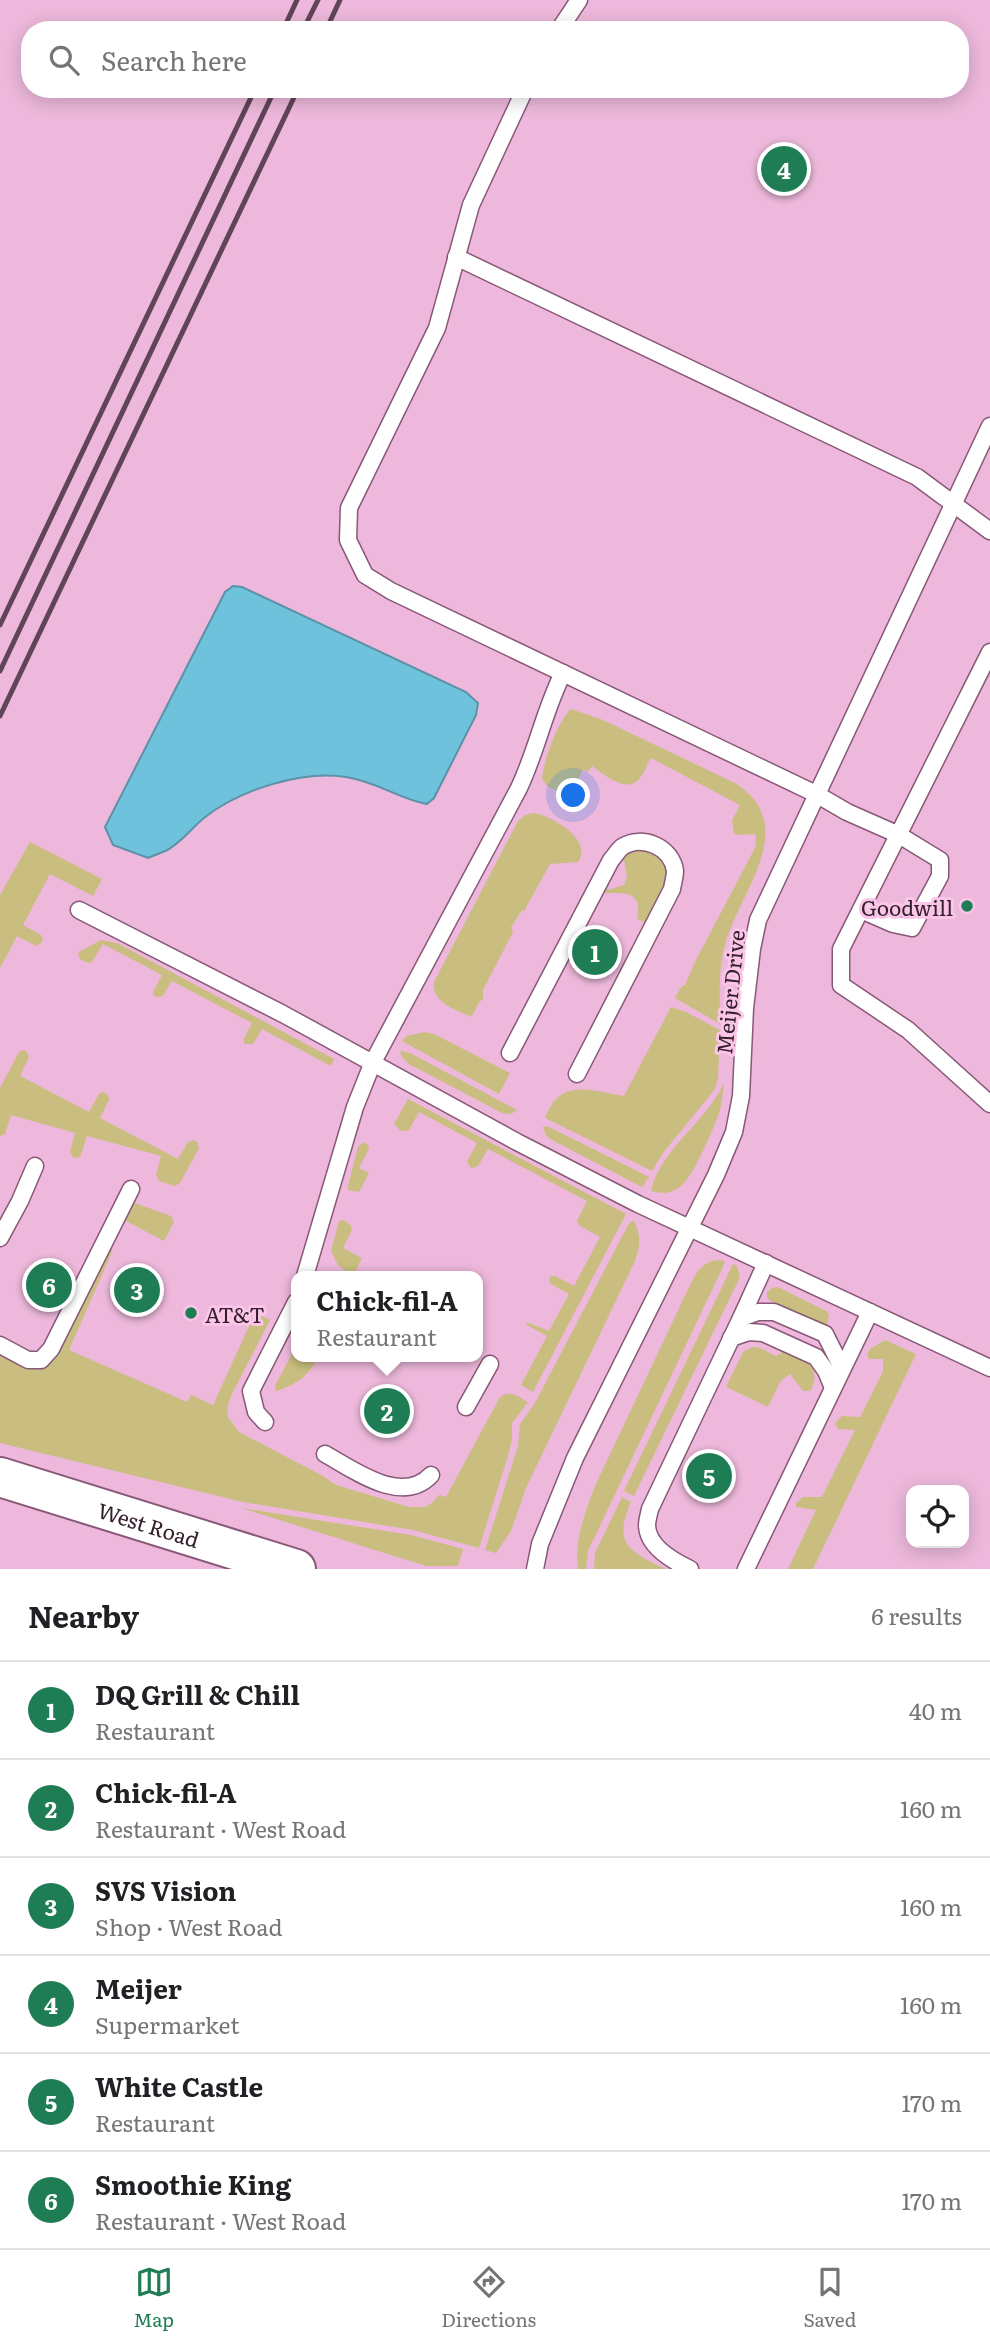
<!DOCTYPE html>
<html lang="en">
<head>
<meta charset="utf-8">
<style>
	:root { --surface:#fff; --page:#f6f6f6; --text:#202124; --muted:#757577; --line:#e0e0e0; --accent:#1e7d54 }
	body { margin:0; font-family:Literata,serif; background:var(--page); color:var(--text) }
	.controls { position:absolute; right:21px; bottom:21px; display:grid; overflow:hidden; border-radius:14px; box-shadow:0 4px 18px #0003 }
	.controls button { width:63px; height:63px; display:grid; place-items:center; padding:0; border:0; border-bottom:2px solid var(--line); background:var(--surface); color:var(--text); font:35px sans-serif }
	.you { position:absolute; left:574px; top:796px; width:24px; height:24px; margin:-18px; border:5px solid #fff; border-radius:50%; background:#1a73e8; box-shadow:0 0 0 10px #1a73e833 }
	.badge { display:grid; place-items:center; width:46px; height:46px; border-radius:50%; background:var(--accent); color:#fff; font-size:23px; font-weight:700 }
	.pin { position:absolute; translate:-50% -50%; border:4px solid #fff; box-shadow:0 2px 7px #0006 }
	.popup { position:absolute; left:291px; top:1271px; width:192px; height:91px; box-sizing:border-box; display:grid; place-content:center; border-radius:14px; background:var(--surface); filter:drop-shadow(0 2px 5px #0005); font-size:23px; white-space:nowrap; color:var(--muted) }
	.popup b { font-size:26px; color:var(--text) }
	.popup::after { content:''; position:absolute; left:50%; top:100%; margin-left:-14px; border:14px solid transparent; border-top-color:var(--surface) }
	.list { margin:0; padding:0; list-style:none }
	h2 { display:flex; justify-content:space-between; align-items:center; height:91px; margin:0; padding:0 28px; font-size:30px }
	h2 small { font-size:23px; font-weight:400; color:var(--muted) }
	.list li { display:grid; grid-template-columns:46px 1fr auto; gap:21px; align-items:center; box-sizing:border-box; height:98px; padding:0 28px; border-top:2px solid var(--line) }
	.list b { display:block; font-size:26px; white-space:nowrap }
	.list p { margin:0; font-size:23px; white-space:nowrap; color:var(--muted) }
	.list em { font-size:23px; font-style:normal; color:var(--muted) }
	.icon { flex:none; width:38px; height:38px; fill:none; stroke:currentColor; stroke-width:2; stroke-linecap:round; stroke-linejoin:round }
	.map { position:relative; flex:none; width:990px; height:1569px; overflow:hidden }
	.search { position:absolute; background:var(--surface); box-shadow:0 4px 18px #0003; left:21px; right:21px; top:21px; height:77px; display:flex; align-items:center; gap:18px; box-sizing:border-box; padding:0 24px; border-radius:28px; color:var(--muted); font-size:26px }
	.sheet { height:679px; background:var(--surface) }
	nav { display:flex; justify-content:space-around; align-items:center; box-sizing:border-box; height:98px; border-top:2px solid var(--line); background:var(--surface); font-size:19px; color:var(--muted) }
	nav a { display:grid; justify-items:center; gap:4px }
	nav .on { color:var(--accent) }
	.map>svg:first-child { display:block }
	.green { fill:#c9be7f }
	.water { fill:#6ec2db; stroke:#5d91a7; stroke-width:2 }
	.lines { fill:none; stroke-linecap:round; stroke-linejoin:round }
	.lane-casing { stroke:#875877; stroke-width:19 }
	.secondary-casing { stroke:#875877; stroke-width:42 }
	.lane { stroke:#fff; stroke-width:16 }
	.secondary { stroke:#fff; stroke-width:38 }
	.rail { stroke:#604457; stroke-width:5 }
	.poi-dot { fill:#1e7d54; stroke:#fbc5e8; stroke-width:2.5 }
	.labels { text-anchor:middle; dominant-baseline:central; stroke-width:6; stroke-linejoin:round; paint-order:stroke }
	.poi-label { font-size:21px; fill:#34202d; stroke:#fbc5e8; text-anchor:end }
	.street-label { font-size:21px; fill:#34202d; stroke:#fbc5e8 }
</style>
</head>
<body>
<div class="map">
<svg width="990" height="1569" viewBox="0 0 990 1569">
	<rect width="100%" height="100%" fill="#edb8db"/>
	<g class="green">
		<path d="M571,709L603,720L737,784C802,829 737,893 724,949C718,973 720,999 720,1024L675,998L682,986L685,985L696,960L756,846L755,834L737,835L734,833L732,820L740,805L651,758C647,764 644,774 639,779C627,794 603,774 592,766L588,772L583,769L571,794L584,800L580,803L547,786L542,779C544,759 557,723 571,709Z"/>
		<path d="M533,813C551,815 594,840 578,862L550,864L524,911L522,910L511,927L513,932L483,990V1000L480,1001L471,1017C455,1009 431,1003 434,982L518,821L525,815Z"/>
		<polygon points="30,842 102,879 93,896 50,874 23,925 41,935 43,939 41,943 36,946 17,936 0,968 0,895"/>
		<path d="M643,849C687,860 659,898 646,923L637,919C644,888 620,894 601,893L604,887L608,890L624,885L627,876L623,855L634,850Z"/>
		<polygon points="101,940 117,943 334,1059 331,1066 262,1029 253,1044 245,1044 243,1040 252,1023 172,981 163,996 155,997 153,992 162,975 103,944 92,962 89,963 81,960 78,955 79,952"/>
		<path d="M671,1007L686,1012L720,1030L718,1078L715,1089L663,1153L652,1171L545,1118C561,1077 590,1091 624,1096Z"/>
		<polygon points="425,1032 434,1034 510,1073 499,1094 402,1041 407,1036"/>
		<polygon points="23,1050 27,1052 29,1057 20,1076 89,1112 99,1094 103,1092 108,1095 109,1100 100,1118 178,1159 188,1142 194,1140 197,1142 199,1148 180,1183 175,1186 159,1181 156,1175 161,1156 87,1136 81,1155 78,1158 73,1157 70,1152 75,1133 11,1115 5,1134 0,1136 0,1088 19,1052"/>
		<polygon points="400,1051 410,1053 517,1110 511,1114 502,1113 409,1064 402,1057"/>
		<path d="M724,1082C723,1091 722,1101 720,1110C714,1128 695,1173 682,1185C672,1194 662,1194 651,1191C660,1149 708,1121 724,1082Z"/>
		<polygon points="408,1099 626,1214 533,1392 521,1385 547,1336 527,1325 526,1322 549,1331 569,1294 551,1284 549,1280 551,1276 555,1276 574,1286 600,1237 580,1226 577,1221 587,1201 488,1149 478,1166 471,1168 467,1162 477,1143 419,1112 409,1130 401,1131 394,1124"/>
		<polygon points="543,1126 549,1127 649,1177 642,1187 550,1139 545,1134"/>
		<polygon points="364,1142 368,1145 369,1149 359,1168 369,1173 359,1192 348,1190 348,1186 358,1147"/>
		<polygon points="135,1203 171,1216 174,1222 164,1241 124,1220"/>
		<polygon points="343,1220 351,1225 352,1230 343,1248 362,1258 354,1274 351,1275 338,1265 331,1251 339,1221"/>
		<path d="M633,1220C642,1235 640,1246 635,1261L526,1488L511,1531L496,1553L485,1550L518,1446L520,1424L535,1403L628,1225Z"/>
		<path d="M108,1248L113,1250L69,1350L187,1402L191,1395L213,1405L255,1313L270,1320L231,1396L227,1408L228,1417L239,1432L323,1476L336,1485L409,1507H425L432,1503L439,1495L446,1497L500,1397C511,1390 517,1396 528,1402L512,1423V1439L508,1456L479,1548L413,1530L243,1502L0,1443V1348L33,1363Z"/>
		<path d="M717,1260L725,1261L722,1269L588,1551L586,1569H578C574,1540 585,1513 595,1486L691,1283C698,1270 702,1263 717,1260Z"/>
		<polygon points="733,1264 737,1266 740,1277 634,1496 624,1491"/>
		<polygon points="778,1287 826,1311 829,1314 827,1325 821,1326 772,1302 767,1298 767,1292 772,1288"/>
		<polygon points="885,1340 916,1354 813,1569 788,1569 816,1510 796,1507 796,1503 803,1497 822,1497 855,1430 838,1429 835,1423 842,1416 860,1417 883,1371 883,1359 869,1359 867,1355 870,1349"/>
		<path d="M296,1346V1357H317C311,1375 294,1386 276,1391L275,1386Z"/>
		<path d="M752,1347L760,1348L776,1356L785,1351L809,1363C816,1372 816,1381 810,1391H803L790,1374L780,1382L768,1407L726,1387L743,1352Z"/>
		<path d="M622,1497L631,1502C612,1544 630,1552 666,1569H594L595,1553Z"/>
		<polygon points="241,1508 411,1535 463,1549 458,1566 426,1566"/>
	</g>
	<path class="water" d="M233,586L242,587L466,692L478,703L476,715L434,798L427,804C399,799 375,781 346,777C302,770 239,790 204,818C193,827 184,839 172,847C166,852 156,854 148,858L113,845L105,827L225,592Z"/>
	<g class="lines">
		<g class="lane-casing">
			<g id="lane">
				<polyline points="559,30 579,0"/>
				<polyline points="525,89 471,205 437,328 349,508 348,540 365,575 391,591 816,794 847,812 899,835 940,860 940,876 912,928 893,924 861,910"/>
				<polyline points="456,257 917,477 990,531"/>
				<polyline points="990,652 841,949 841,985 908,1030 990,1104"/>
				<polyline points="79,910 283,1014 517,1142 638,1204 990,1368"/>
				<path d="M510,1053L611,860C615,856 618,850 622,847C642,834 672,847 675,871C675,876 673,883 672,889L577,1074"/>
				<polyline points="0,1238 20,1201 35,1166"/>
				<path d="M305,1276L355,1107L373,1062L519,788C537,750 544,711 563,673"/>
				<polyline points="741,1318 766,1263"/>
				<polyline points="731,1338 749,1332 763,1333 816,1357 826,1371 833,1388"/>
				<polyline points="0,1345 28,1360 41,1360 51,1349 131,1189"/>
				<polyline points="466,1407 490,1364"/>
				<polyline points="265,1422 256,1412 251,1391 296,1302"/>
				<path d="M325,1454C354,1470 402,1506 431,1475"/>
				<polyline points="535,1569 540,1544 575,1458 716,1175 734,1132 741,1096 745,1008 752,949 758,920 990,426"/>
				<path d="M690,1569C673,1561 648,1547 647,1526C647,1520 649,1514 650,1509L741,1318L758,1312H774L825,1334L842,1368"/>
				<polyline points="746,1569 870,1312"/>
			</g>
		</g>
		<g class="secondary-casing">
			<g id="secondary">
				<path id="s1" d="M0,1477L296,1569"/>
			</g>
		</g>
		<use href="#lane" class="lane"/>
		<use href="#secondary" class="secondary"/>
		<g class="rail">
			<polyline points="283,30 297,0"/>
			<polyline points="303,30 318,0"/>
			<polyline points="326,30 340,0"/>
			<polyline points="0,625 255,89"/>
			<polyline points="0,671 275,89"/>
			<polyline points="0,716 298,89"/>
		</g>
	</g>
	<g class="poi-dot">
		<circle cx="967" cy="906" r="7"/>
		<circle cx="191" cy="1313" r="7"/>
	</g>
	<g class="labels">
		<g class="poi-label">
			<text x="953" y="906">Goodwill</text>
			<text x="205" y="1313" text-anchor="start">AT&amp;T</text>
		</g>
		<g class="street-label">
			<text transform="translate(729 992) rotate(-84)">Meijer Drive</text>
			<text stroke="none"><textPath href="#s1" startOffset="156">West Road</textPath></text>
		</g>
	</g>
</svg>
<div class="controls">
<button><svg class="icon" aria-label="locate" viewBox="0 0 24 24"><circle cx="12" cy="12" r="6"/><path d="M12 2v4M12 18v4M2 12h4M18 12h4"/></svg></button>
</div>
<div class="you"></div>
<div class="pin badge" style="left:595px;top:952px">1</div>
<div class="pin badge" style="left:387px;top:1411px">2</div>
<div class="popup"><b>Chick-fil-A</b>Restaurant</div>
<div class="pin badge" style="left:137px;top:1290px">3</div>
<div class="pin badge" style="left:784px;top:169px">4</div>
<div class="pin badge" style="left:709px;top:1476px">5</div>
<div class="pin badge" style="left:49px;top:1285px">6</div>
<div class="search"><svg class="icon" aria-label="search" viewBox="0 0 24 24"><circle cx="10" cy="10" r="6"/><path d="M15 15l6 6"/></svg>Search here</div>
</div>
<section class="sheet">
<h2>Nearby<small>6 results</small></h2>
<ul class="list">
<li><span class="badge">1</span><div><b>DQ Grill &amp; Chill</b><p>Restaurant</p></div><em>40 m</em></li>
<li><span class="badge">2</span><div><b>Chick-fil-A</b><p>Restaurant · West Road</p></div><em>160 m</em></li>
<li><span class="badge">3</span><div><b>SVS Vision</b><p>Shop · West Road</p></div><em>160 m</em></li>
<li><span class="badge">4</span><div><b>Meijer</b><p>Supermarket</p></div><em>160 m</em></li>
<li><span class="badge">5</span><div><b>White Castle</b><p>Restaurant</p></div><em>170 m</em></li>
<li><span class="badge">6</span><div><b>Smoothie King</b><p>Restaurant · West Road</p></div><em>170 m</em></li>
</ul>
</section>
<nav>
<a class="on"><svg class="icon" aria-label="map" viewBox="0 0 24 24"><path d="M3 6l6-2 6 2 6-2v14l-6 2-6-2-6 2zM9 4v14M15 6v14"/></svg>Map</a>
<a><svg class="icon" aria-label="directions" viewBox="0 0 24 24"><path d="M12 3l9 9-9 9-9-9zM9 14v-3h6M13 9l2 2-2 2"/></svg>Directions</a>
<a><svg class="icon" aria-label="saved" viewBox="0 0 24 24"><path d="M7 4h10v16l-5-4-5 4z"/></svg>Saved</a>
</nav>
</body>
</html>
